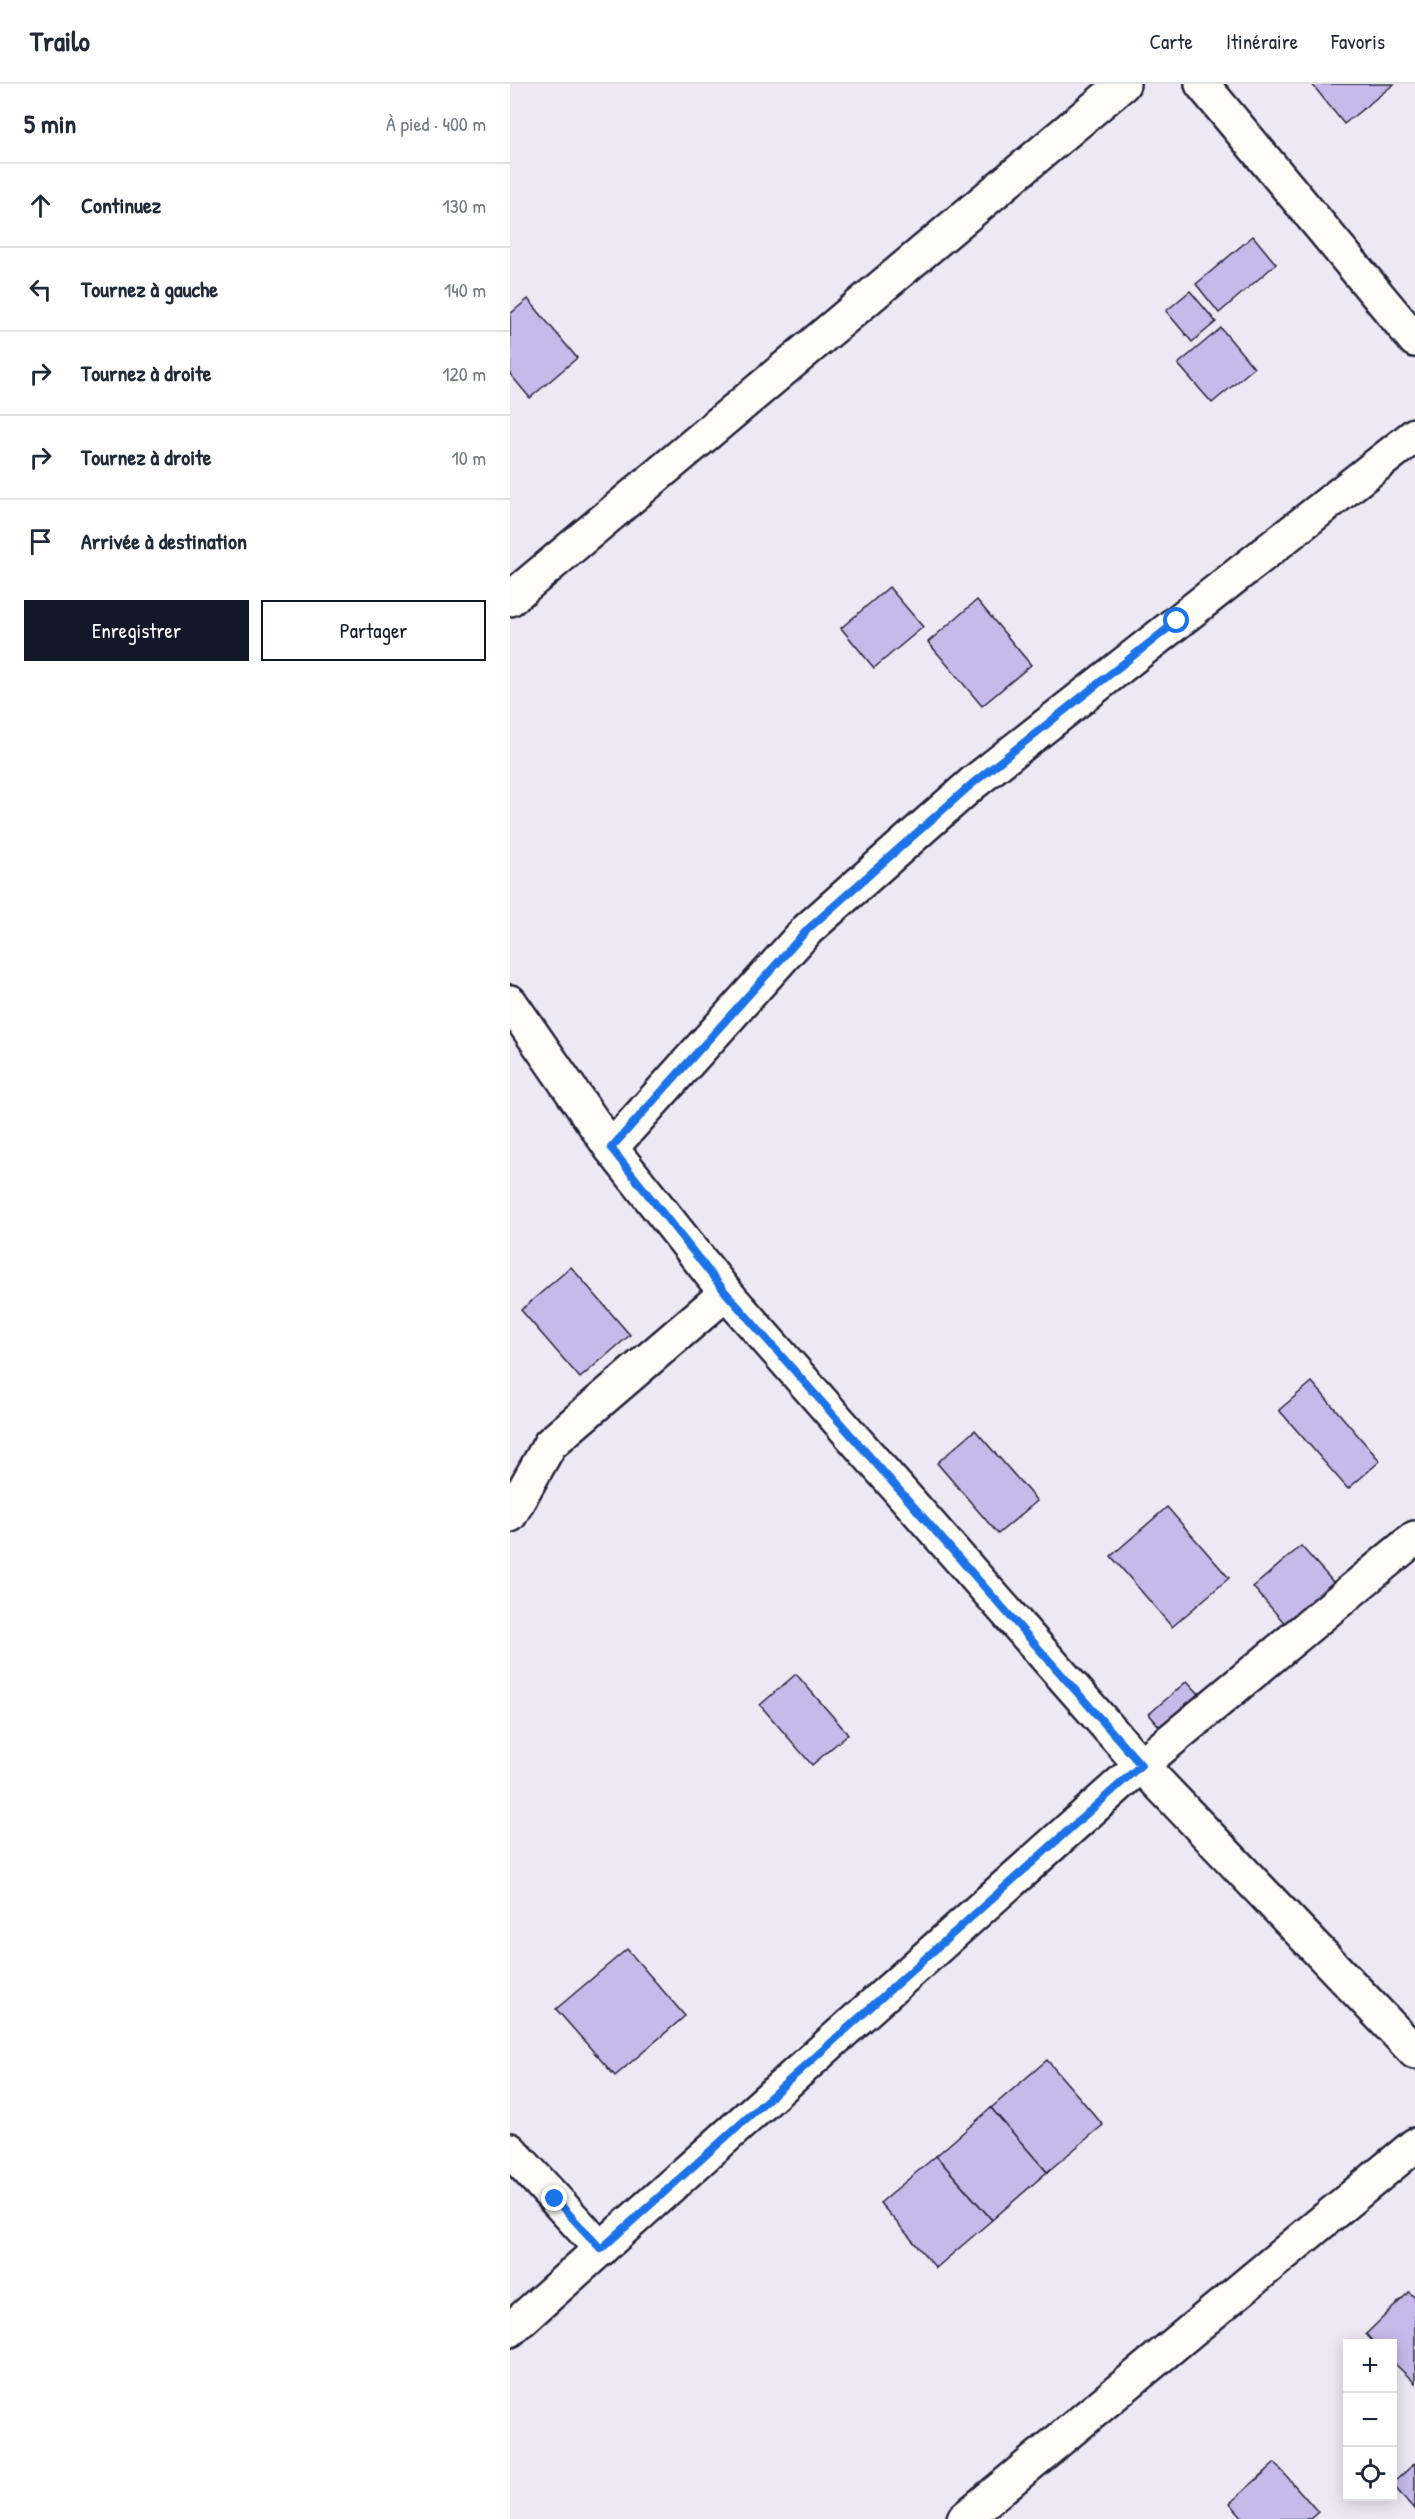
<!DOCTYPE html>
<html lang="fr">
<head>
<meta charset="utf-8">
<style>
	:root { --surface:#fff; --page:#f6f6f7; --text:#1f2937; --muted:#747a83; --line:#e0e1e3; --accent:#111827 }
	body { margin:0; font-family:"Patrick Hand",sans-serif; background:var(--page); color:var(--text) }
	.controls { position:absolute; right:18px; bottom:18px; display:grid; overflow:hidden; border-radius:0px; box-shadow:0 3px 15px #0003 }
	.controls button { width:54px; height:54px; display:grid; place-items:center; padding:0; border:0; border-bottom:2px solid var(--line); background:var(--surface); color:var(--text); font:30px sans-serif }
	.stop { position:absolute; width:18px; height:18px; margin:-14px; border:4px solid #1a73e8; border-radius:50%; background:#fff }
	.stop.end { background:#1a73e8; border-color:#fff; box-shadow:0 2px 6px #0008 }
	.list { margin:0; padding:0; list-style:none }
	h2 { display:flex; justify-content:space-between; align-items:center; height:78px; margin:0; padding:0 24px; font-size:26px }
	h2 small { font-size:20px; font-weight:400; color:var(--muted) }
	.list li { display:grid; grid-template-columns:39px 1fr auto; gap:18px; align-items:center; box-sizing:border-box; height:84px; padding:0 24px; border-top:2px solid var(--line) }
	.list b { display:block; font-size:22px; white-space:nowrap }
	.list em { font-size:20px; font-style:normal; color:var(--muted) }
	.actions { display:flex; gap:12px; padding:18px 24px }
	.actions a { flex:1; padding:14px 0; border:2px solid var(--accent); border-radius:0px; text-align:center; font-size:21px; color:var(--accent) }
	.actions .main { background:var(--accent); color:#fff }
	.icon { flex:none; width:33px; height:33px; fill:none; stroke:currentColor; stroke-width:2; stroke-linecap:round; stroke-linejoin:round }
	.map { position:relative; flex:none; width:905px; height:2435px; overflow:hidden }
	header { display:flex; align-items:center; gap:36px; box-sizing:border-box; height:84px; padding:0 30px; background:var(--surface); border-bottom:2px solid var(--line) }
	header strong { font-size:28px }
	nav { display:flex; gap:33px; margin-inline-start:auto; font-size:21px }
	main { display:flex }
	aside { flex:1; background:var(--surface) }
	.map>svg:first-child { display:block }
	.building { fill:#c7b9ea; stroke:#22223b; stroke-width:1.5 }
	.lines { fill:none; stroke-linecap:round; stroke-linejoin:round }
	.street-casing { stroke:#22223b; stroke-width:38 }
	.street { stroke:#fdfcf7; stroke-width:33 }
	.route { stroke:#1a73e8; stroke-width:8 }
</style>
</head>
<body>
<header>
<strong>Trailo</strong>
<nav><a>Carte</a><a>Itinéraire</a><a>Favoris</a></nav>
</header>
<main>
<aside>
<h2>5 min<small>À pied · 400 m</small></h2>
<ul class="list">
<li><svg class="icon" aria-label="ahead" viewBox="0 0 24 24"><path d="M12 20V5M6 11l6-6 6 6"/></svg><div><b>Continuez</b></div><em>130 m</em></li>
<li><svg class="icon" aria-label="left" viewBox="0 0 24 24"><path d="M17 20v-9H6M10 6l-5 5 5 5"/></svg><div><b>Tournez à gauche</b></div><em>140 m</em></li>
<li><svg class="icon" aria-label="right" viewBox="0 0 24 24"><path d="M7 20v-9h11M14 6l5 5-5 5"/></svg><div><b>Tournez à droite</b></div><em>120 m</em></li>
<li><svg class="icon" aria-label="right" viewBox="0 0 24 24"><path d="M7 20v-9h11M14 6l5 5-5 5"/></svg><div><b>Tournez à droite</b></div><em>10 m</em></li>
<li><svg class="icon" aria-label="arrive" viewBox="0 0 24 24"><path d="M6 21V4h12l-3 4 3 4H6"/></svg><div><b>Arrivée à destination</b></div></li>
</ul>
<div class="actions"><a class="main">Enregistrer</a><a>Partager</a></div>
</aside>
<div class="map">
<svg width="905" height="2435" viewBox="0 0 905 2435">
	<rect width="100%" height="100%" fill="#ede8f3"/>
	<filter id="ink" filterUnits="userSpaceOnUse"><feTurbulence type="fractalNoise" baseFrequency=".0167" numOctaves="2"/><feDisplacementMap in="SourceGraphic" scale="12" xChannelSelector="R" yChannelSelector="G"/><feConvolveMatrix kernelMatrix="1 2 1 2 8 2 1 2 1" color-interpolation-filters="sRGB"/></filter>
	<g filter="url(#ink)">
		<g class="building">
			<polygon points="802,0 884,0 834,40"/>
			<polygon points="743,152 766,180 709,229 686,200"/>
			<polygon points="680,207 706,238 682,258 656,227"/>
			<polygon points="18,215 67,274 20,314 0,290 0,230"/>
			<polygon points="711,244 744,284 702,319 668,280"/>
			<polygon points="379,503 413,543 364,584 331,544"/>
			<polygon points="467,516 521,581 472,622 418,558"/>
			<polygon points="61,1183 120,1251 70,1294 11,1226"/>
			<polygon points="802,1298 870,1377 838,1405 769,1326"/>
			<polygon points="465,1346 527,1417 488,1450 427,1379"/>
			<polygon points="657,1423 719,1494 662,1543 601,1472"/>
			<polygon points="791,1462 825,1500 777,1542 743,1503"/>
			<polygon points="286,1590 338,1650 302,1681 250,1621"/>
			<polygon points="677,1597 692,1613 653,1647 639,1630"/>
			<polygon points="117,1865 175,1932 105,1992 46,1925"/>
			<polygon points="537,1976 593,2041 537,2088 481,2024"/>
			<polygon points="481,2024 537,2088 482,2136 426,2072"/>
			<polygon points="426,2072 482,2136 426,2184 370,2119"/>
			<polygon points="899,2208 905,2214 905,2299 882,2277 882,2260 865,2260 856,2250"/>
			<polygon points="765,2379 808,2428 800,2435 734,2435 720,2419"/>
			<polygon points="905,2379 905,2426 882,2400"/>
		</g>
		<g class="lines">
			<g class="street-casing">
				<g id="street">
					<polyline points="692,0 905,256"/>
					<polyline points="0,515 613,0"/>
					<polyline points="0,918 101,1064 216,1209 631,1681 905,1968"/>
					<polyline points="101,1064 298,845 463,699 905,351"/>
					<polyline points="0,1431 40,1360 216,1209"/>
					<polyline points="0,2066 91,2165"/>
					<polyline points="0,2246 631,1681 905,1454"/>
					<polyline points="454,2435 905,2061"/>
				</g>
			</g>
			<use href="#street" class="street"/>
		</g>
	</g>
	<g class="lines" filter="url(#ink)">
		<polyline class="route" points="45,2115 91,2165 631,1681 216,1209 101,1064 298,845 463,699 667,537"/>
	</g>
</svg>
<div class="controls">
<button>+</button>
<button>−</button>
<button><svg class="icon" aria-label="locate" viewBox="0 0 24 24"><circle cx="12" cy="12" r="6"/><path d="M12 2v4M12 18v4M2 12h4M18 12h4"/></svg></button>
</div>
<div class="stop" style="left:667px;top:537px"></div>
<div class="stop end" style="left:45px;top:2115px"></div>
</div>
</main>
</body>
</html>
